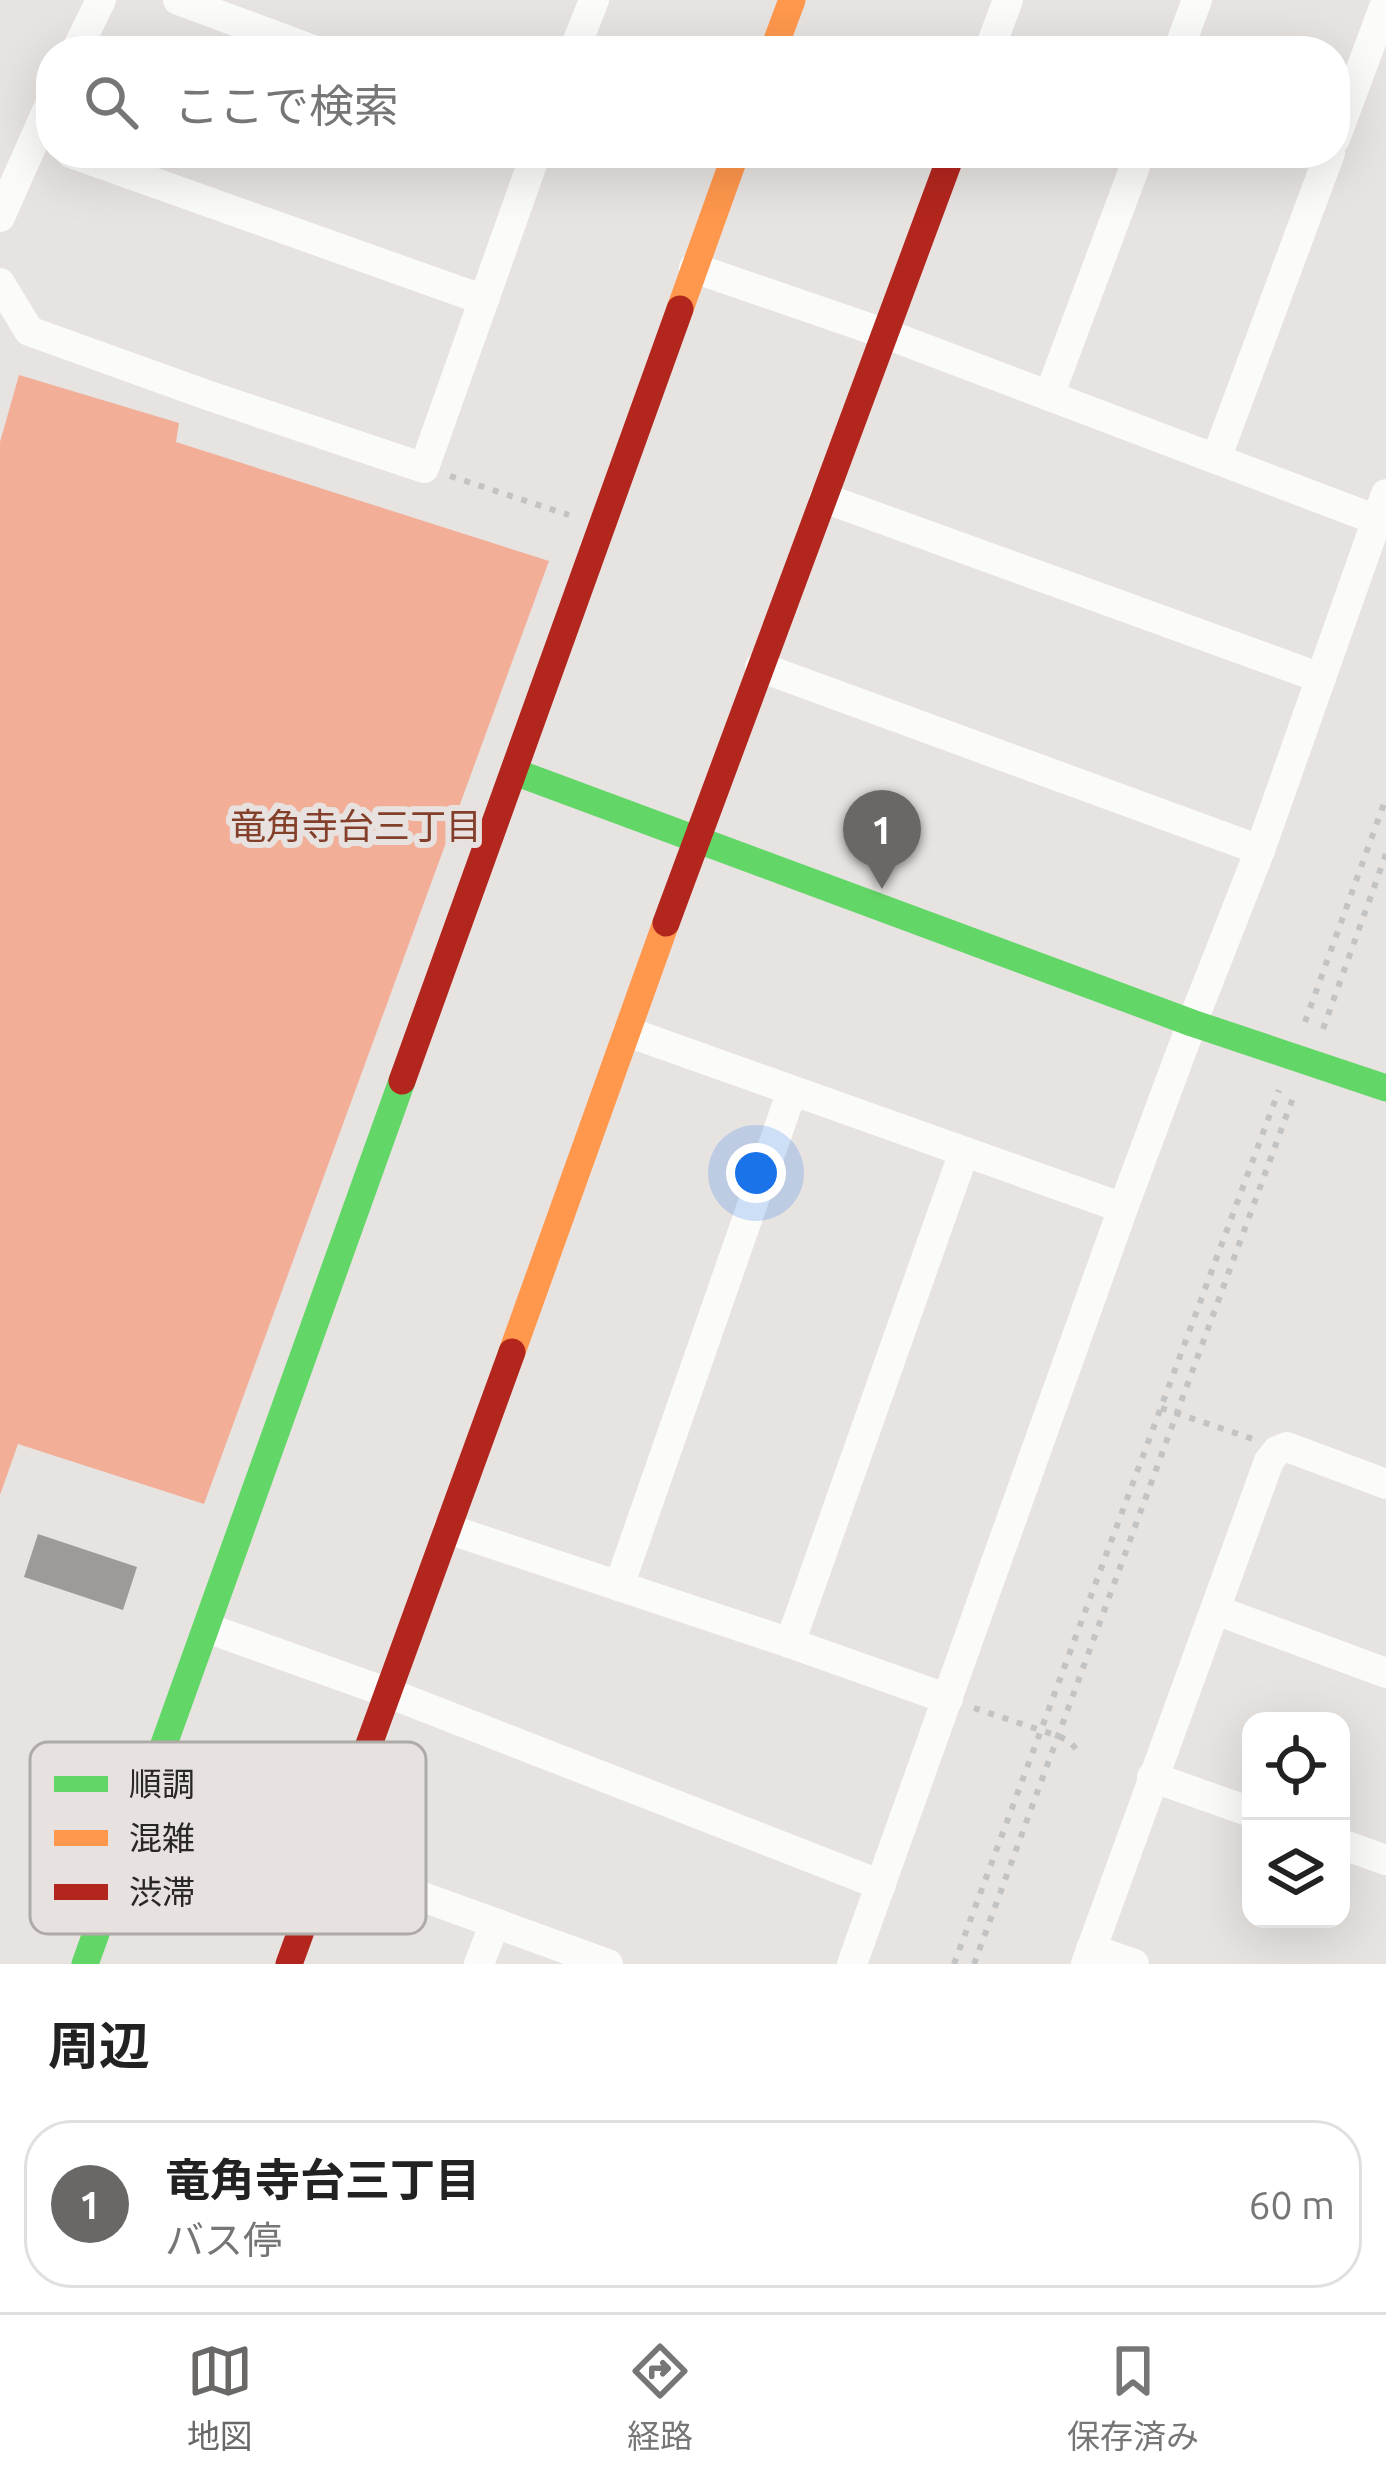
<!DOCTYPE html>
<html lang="ja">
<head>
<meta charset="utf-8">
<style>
	:root { --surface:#fff; --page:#f6f6f6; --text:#222; --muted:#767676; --line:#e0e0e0; --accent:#6a6867 }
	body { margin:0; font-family:Ubuntu,"Noto Sans JP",sans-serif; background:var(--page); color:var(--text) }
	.controls { position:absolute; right:36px; bottom:36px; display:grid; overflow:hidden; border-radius:24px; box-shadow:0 12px 48px #0002 }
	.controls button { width:108px; height:108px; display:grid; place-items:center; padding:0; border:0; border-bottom:3px solid var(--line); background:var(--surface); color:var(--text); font:60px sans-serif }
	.you { position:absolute; left:756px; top:1173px; width:42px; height:42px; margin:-30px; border:9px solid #fff; border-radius:50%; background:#1a73e8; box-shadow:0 0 0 18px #1a73e833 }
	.badge { display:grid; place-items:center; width:78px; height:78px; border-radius:50%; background:var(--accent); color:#fff; font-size:39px; font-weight:700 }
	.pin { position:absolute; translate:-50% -99px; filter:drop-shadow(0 3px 6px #0008) }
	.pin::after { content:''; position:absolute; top:63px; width:42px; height:36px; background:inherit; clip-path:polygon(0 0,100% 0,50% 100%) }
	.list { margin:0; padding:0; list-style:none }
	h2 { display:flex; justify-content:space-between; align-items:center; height:156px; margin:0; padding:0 48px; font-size:51px }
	h2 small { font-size:39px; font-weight:400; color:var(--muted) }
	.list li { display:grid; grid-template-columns:78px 1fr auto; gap:36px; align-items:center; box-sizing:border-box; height:168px; margin:0 24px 24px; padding:0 24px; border:3px solid var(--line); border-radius:48px }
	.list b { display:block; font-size:45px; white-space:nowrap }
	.list p { margin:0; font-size:39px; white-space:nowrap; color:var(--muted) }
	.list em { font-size:39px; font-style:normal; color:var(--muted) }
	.icon { flex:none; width:66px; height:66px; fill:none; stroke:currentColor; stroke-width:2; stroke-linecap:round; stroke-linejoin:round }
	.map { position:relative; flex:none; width:1386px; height:1964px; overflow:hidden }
	.search { position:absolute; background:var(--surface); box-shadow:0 12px 48px #0002; left:36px; right:36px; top:36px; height:132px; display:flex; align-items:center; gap:30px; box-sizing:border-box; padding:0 42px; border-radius:48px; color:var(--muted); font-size:45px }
	.sheet { height:348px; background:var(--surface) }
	nav { display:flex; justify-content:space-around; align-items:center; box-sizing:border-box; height:168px; border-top:3px solid var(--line); background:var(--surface); font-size:33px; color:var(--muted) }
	nav a { display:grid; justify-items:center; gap:6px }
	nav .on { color:var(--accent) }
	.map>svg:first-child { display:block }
	.water { fill:#f3ae98 }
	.building { fill:#9d9b9a }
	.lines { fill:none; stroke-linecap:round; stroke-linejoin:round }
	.path { stroke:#c3c3c3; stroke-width:6; stroke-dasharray:6 9; stroke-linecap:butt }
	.street { stroke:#fbfbfa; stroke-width:30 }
	.fast { stroke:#63d668; stroke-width:27 }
	.slow { stroke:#ff974d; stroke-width:27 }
	.jam { stroke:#b3261e; stroke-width:27 }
	.labels { text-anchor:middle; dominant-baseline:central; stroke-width:12; stroke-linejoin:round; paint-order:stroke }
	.neighbourhood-label { font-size:36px; fill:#833f29; stroke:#e7e2e0 }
	.key { fill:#e7e2e0; stroke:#aeaaa8; stroke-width:3 }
	.key-label { font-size:33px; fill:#282626 }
</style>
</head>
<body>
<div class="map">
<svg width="1386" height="1964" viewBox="0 0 1386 1964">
	<rect width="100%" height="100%" fill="#e6e3e1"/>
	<polygon class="water" points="19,375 179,423 176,442 549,561 204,1504 18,1444 0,1495 0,442"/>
	<polygon class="building" points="38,1534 137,1567 123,1610 24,1577"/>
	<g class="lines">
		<g class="path">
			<polyline points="450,476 569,515"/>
			<polyline points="1305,1022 1386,798"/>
			<polyline points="1323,1029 1386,854"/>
			<polyline points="1161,1408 1253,1439"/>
			<polyline points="974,1708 1058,1736 1069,1741 1078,1751"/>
			<polyline points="954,1964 1279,1090"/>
			<polyline points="974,1964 1294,1095"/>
		</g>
		<g class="street">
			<polyline points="178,0 316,51"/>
			<polyline points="76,51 101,0"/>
			<polyline points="574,51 594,0"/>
			<polyline points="989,51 1008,0"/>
			<polyline points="1178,51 1197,0"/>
			<polyline points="1335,139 1386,2"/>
			<polyline points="71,153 484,300"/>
			<polyline points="0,217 51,102"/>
			<polyline points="694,268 886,334 1377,520"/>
			<polyline points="0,283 29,331 207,395 424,468 536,153"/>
			<polyline points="1049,396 1140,153"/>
			<polyline points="1216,459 1330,153"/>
			<polyline points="824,498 1321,678"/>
			<polyline points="760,667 1260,850"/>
			<polyline points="628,1032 1123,1208"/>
			<polyline points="448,1529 790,1643 948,1699"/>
			<polyline points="619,1586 792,1091"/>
			<polyline points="1216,1610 1386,1673"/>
			<polyline points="207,1628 386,1692 881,1885"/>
			<polyline points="790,1643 964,1152"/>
			<polyline points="1152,1777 1251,1812"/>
			<polyline points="1341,1844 1386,1860"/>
			<polyline points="326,1862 608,1964"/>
			<polyline points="1091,1949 1134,1964"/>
			<polyline points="479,1964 495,1923"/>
			<polyline points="852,1964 1123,1208 1192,1023 1260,850 1386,494"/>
			<polyline points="1086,1964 1269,1461 1277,1451 1287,1447 1386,1484"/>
		</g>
		<g class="fast">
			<polyline points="515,772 1192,1023 1386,1088"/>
			<polyline points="85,1964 402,1081"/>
		</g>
		<g class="slow">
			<polyline points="773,51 792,0"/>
			<polyline points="680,309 736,153"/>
			<polyline points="512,1352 666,923"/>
		</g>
		<g class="jam">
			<polyline points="666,923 952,153"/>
			<polyline points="402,1081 680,309"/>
			<polyline points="289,1964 512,1352"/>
		</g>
	</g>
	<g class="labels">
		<g class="neighbourhood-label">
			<text x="356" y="825">竜角寺台三丁目</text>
		</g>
	</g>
	<rect x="30" y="1742" width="396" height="192" rx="18" class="key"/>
	<rect x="54" y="1776" width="54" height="16" fill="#63d668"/>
	<rect x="54" y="1830" width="54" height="16" fill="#ff974d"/>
	<rect x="54" y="1884" width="54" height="16" fill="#b3261e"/>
	<g class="key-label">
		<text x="129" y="1796">順調</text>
		<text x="129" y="1850">混雑</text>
		<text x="129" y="1904">渋滞</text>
	</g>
</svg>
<div class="controls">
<button><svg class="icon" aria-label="locate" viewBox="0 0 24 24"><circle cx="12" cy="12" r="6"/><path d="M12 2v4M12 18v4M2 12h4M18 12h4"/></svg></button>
<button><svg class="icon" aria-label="layers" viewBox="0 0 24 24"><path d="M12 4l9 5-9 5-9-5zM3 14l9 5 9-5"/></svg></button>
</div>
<div class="you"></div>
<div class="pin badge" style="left:882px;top:889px">1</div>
<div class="search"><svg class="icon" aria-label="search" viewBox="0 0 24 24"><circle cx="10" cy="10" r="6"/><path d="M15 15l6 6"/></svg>ここで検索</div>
</div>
<section class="sheet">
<h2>周辺<small></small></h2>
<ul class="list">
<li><span class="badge">1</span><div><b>竜角寺台三丁目</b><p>バス停</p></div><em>60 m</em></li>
</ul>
</section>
<nav>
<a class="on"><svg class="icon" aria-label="map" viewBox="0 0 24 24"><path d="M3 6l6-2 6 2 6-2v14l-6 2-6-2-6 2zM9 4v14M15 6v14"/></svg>地図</a>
<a><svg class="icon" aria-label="directions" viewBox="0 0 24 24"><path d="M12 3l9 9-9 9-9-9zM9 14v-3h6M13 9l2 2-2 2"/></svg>経路</a>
<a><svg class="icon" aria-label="saved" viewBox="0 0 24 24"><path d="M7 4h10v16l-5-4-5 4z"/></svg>保存済み</a>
</nav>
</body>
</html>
